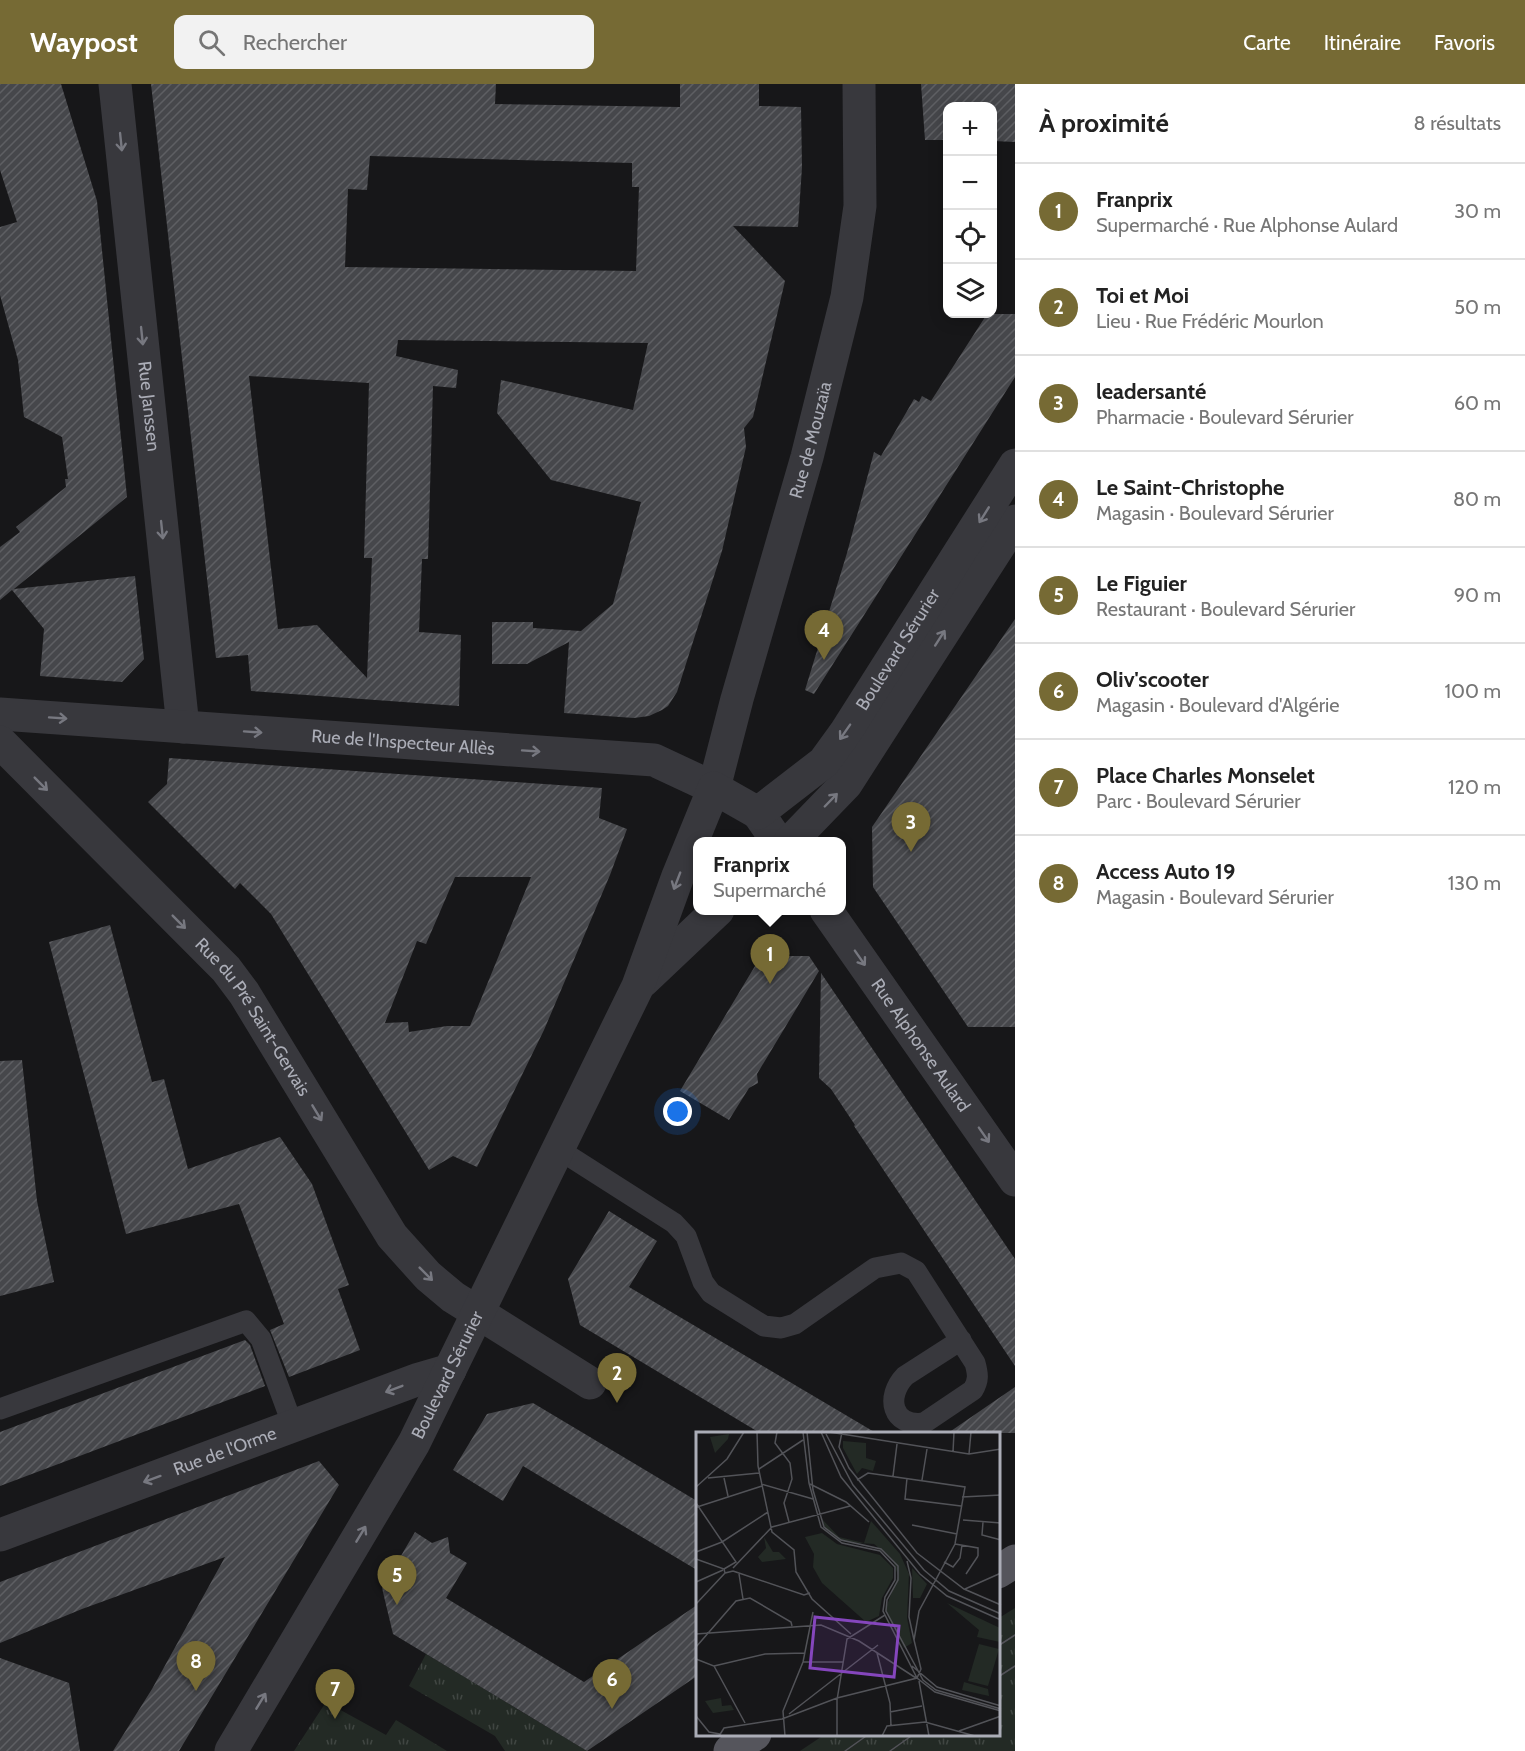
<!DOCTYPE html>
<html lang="fr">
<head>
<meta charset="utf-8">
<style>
	:root { --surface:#fff; --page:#f2f2f2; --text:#222; --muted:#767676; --line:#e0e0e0; --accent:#766a34 }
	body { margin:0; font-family:Cabin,sans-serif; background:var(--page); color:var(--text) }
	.controls { position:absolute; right:18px; top:18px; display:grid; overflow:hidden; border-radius:12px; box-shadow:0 3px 15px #0003 }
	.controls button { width:54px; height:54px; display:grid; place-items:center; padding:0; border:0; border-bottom:2px solid var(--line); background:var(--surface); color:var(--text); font:30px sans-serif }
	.you { position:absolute; left:678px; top:1028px; width:21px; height:21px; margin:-15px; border:4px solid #fff; border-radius:50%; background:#1a73e8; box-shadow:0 0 0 9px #1a73e833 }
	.badge { display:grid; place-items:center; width:39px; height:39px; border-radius:50%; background:var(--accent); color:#fff; font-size:20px; font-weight:700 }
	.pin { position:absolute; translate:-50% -50px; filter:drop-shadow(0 2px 3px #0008) }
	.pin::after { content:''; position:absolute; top:32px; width:21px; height:18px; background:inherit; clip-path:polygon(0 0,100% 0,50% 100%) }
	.popup { position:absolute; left:693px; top:753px; width:153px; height:78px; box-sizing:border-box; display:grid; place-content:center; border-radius:12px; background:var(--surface); filter:drop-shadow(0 2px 4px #0005); font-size:20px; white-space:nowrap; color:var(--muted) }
	.popup b { font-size:22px; color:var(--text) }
	.popup::after { content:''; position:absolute; left:50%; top:100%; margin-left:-12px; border:12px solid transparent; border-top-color:var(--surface) }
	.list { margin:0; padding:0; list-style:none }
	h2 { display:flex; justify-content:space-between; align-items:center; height:78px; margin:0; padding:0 24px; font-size:26px }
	h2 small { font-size:20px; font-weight:400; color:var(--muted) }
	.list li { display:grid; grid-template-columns:39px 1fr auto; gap:18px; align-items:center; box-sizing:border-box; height:96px; padding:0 24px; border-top:2px solid var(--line) }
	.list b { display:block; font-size:22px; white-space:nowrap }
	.list p { margin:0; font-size:20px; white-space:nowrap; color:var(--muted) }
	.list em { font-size:20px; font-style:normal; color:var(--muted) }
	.icon { flex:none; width:33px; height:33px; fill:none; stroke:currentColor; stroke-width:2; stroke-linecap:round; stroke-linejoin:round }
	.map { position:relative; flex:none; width:1015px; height:1667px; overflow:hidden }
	header { display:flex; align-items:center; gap:36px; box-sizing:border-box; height:84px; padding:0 30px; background:var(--accent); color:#fff }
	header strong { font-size:28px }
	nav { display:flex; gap:33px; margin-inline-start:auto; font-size:21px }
	.search { width:420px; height:54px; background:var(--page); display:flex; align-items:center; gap:15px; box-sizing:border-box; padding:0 21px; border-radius:12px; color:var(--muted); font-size:22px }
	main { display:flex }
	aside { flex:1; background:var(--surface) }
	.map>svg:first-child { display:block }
	.grass { fill:url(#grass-tufts) }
	.building { fill:url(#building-hatch); fill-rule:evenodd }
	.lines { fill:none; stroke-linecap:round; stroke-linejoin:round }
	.service { stroke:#38383d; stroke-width:21 }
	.minor { stroke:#38383d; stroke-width:33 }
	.tertiary { stroke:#38383d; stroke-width:33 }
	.primary { stroke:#55555c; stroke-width:33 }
	.tram { stroke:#525258; stroke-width:1.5 }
	.oneway { stroke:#777880 }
	.labels { text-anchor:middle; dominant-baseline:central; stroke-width:4.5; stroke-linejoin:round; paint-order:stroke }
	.street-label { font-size:18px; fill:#abadb7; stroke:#121214 }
	.inset-road { fill:none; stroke:#525358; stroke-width:1.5 }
	.view { fill:#8546bd; fill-opacity:0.15; stroke:#8546bd; stroke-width:3 }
	.inset-edge { fill:none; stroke:#abadb7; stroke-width:3 }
</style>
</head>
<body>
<header>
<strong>Waypost</strong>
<div class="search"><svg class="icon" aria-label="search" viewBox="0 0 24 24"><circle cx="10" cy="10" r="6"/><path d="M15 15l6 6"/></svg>Rechercher</div>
<nav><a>Carte</a><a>Itinéraire</a><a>Favoris</a></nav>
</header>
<main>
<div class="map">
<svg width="1015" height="1667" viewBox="0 0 1015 1667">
	<defs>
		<pattern id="grass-tufts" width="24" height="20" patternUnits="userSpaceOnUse" patternTransform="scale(1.5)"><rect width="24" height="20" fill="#232a25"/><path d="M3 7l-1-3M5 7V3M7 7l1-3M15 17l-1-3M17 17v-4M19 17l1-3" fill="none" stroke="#404642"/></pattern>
		<pattern id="building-hatch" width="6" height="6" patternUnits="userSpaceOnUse" patternTransform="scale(1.5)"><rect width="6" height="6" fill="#46474b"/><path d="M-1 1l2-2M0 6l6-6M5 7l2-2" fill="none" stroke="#5e5f63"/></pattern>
	</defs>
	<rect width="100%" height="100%" fill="#171719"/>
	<g class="grass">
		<polygon points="1015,1524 1015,1667 800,1667 824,1651 998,1650 999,1534"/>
		<polygon points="426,1570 587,1667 505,1667 495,1652 409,1602"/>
		<polygon points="326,1618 386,1651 396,1636 447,1667 294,1667"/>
	</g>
	<g class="building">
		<polygon points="0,0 61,0 97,117 127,413 14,505 135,492 144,575 122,598 40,592 44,545 12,506 0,516 0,463 20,448 16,443 66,403 65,395 68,395 62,353 24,333 18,276 0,211 0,143 17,138 0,86"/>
		<path d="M151,0H496L495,20L680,23V0H759V22L801,23L802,83L798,143L733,142L785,197L753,333L744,344L746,363L722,467L677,608L668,622L662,626L649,632L634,634L564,629L569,558L527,580H492V538H533V544L581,547L613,520L641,418L551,396L497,329L501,296L633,326L648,259L398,256L396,272L458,286L456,304L433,302L428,475H422L419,548L461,551L459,622L251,607L248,571L216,574ZM370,72L632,79V103H639L636,187L345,183L348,105L367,106ZM249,292L369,299L364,474H372L367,594L317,541L278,545Z"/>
		<polygon points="921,0 1015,0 1015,58 993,57 993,22 948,22 948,56 925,56"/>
		<polygon points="987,230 1015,230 1015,293 814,610 805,606 847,469 874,368 881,372 914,315 919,318 922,312 931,317"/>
		<polygon points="1015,535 1015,943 968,943 873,803 872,743"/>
		<path d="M169,674L602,704L599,734L627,745L610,791L544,946L477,1083L453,1072L429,1086L271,830L240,799L235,805L148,718L167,700ZM455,793H531L470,942H447L409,948L408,938L385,939L417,857L426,860Z"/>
		<polygon points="110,841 152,998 164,995 188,1085 280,1053 312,1100 349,1201 338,1205 360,1266 289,1293 270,1246 284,1240 239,1120 126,1150 49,858"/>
		<polygon points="761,872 809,872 819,887 757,990 758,999 749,1004 729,1036 680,1007"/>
		<polygon points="821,889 1015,1175 1015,1282 854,1042 855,1041 831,1005 819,994"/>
		<polygon points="22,976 37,1117 54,1198 0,1212 0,977"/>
		<polygon points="609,1127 657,1157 629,1203 876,1349 760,1349 580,1241 568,1195"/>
		<polygon points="245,1256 250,1261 265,1302 0,1402 0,1348"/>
		<polygon points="1015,1303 1015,1349 948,1349"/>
		<polygon points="533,1319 697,1417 697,1486 523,1382 503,1417 453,1386 487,1330"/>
		<polygon points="319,1377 339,1401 179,1667 113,1667 152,1605 225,1473 82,1525 0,1559 0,1498"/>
		<polygon points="415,1448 432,1459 448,1453 450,1469 467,1479 446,1514 584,1598 697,1521 697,1592 587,1667 393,1550 382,1504"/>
		<polygon points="0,1574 69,1599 80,1667 0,1667"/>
	</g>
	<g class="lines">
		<g class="service">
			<path d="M558,1065L674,1139L686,1152L703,1198L711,1209L764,1242L781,1244L795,1240L875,1184L901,1179L916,1187L975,1279C978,1290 979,1296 973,1306L924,1339C892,1343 885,1313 905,1292L961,1256"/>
			<polyline points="0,1325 246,1237 261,1255 293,1342"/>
		</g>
		<g class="minor">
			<path id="s1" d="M115,0L183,643"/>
			<path id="s2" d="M0,630L654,676L714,704L737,615L807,373L847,213L860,122L859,0"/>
			<path id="s3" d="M0,658L226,885L244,909L392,1152L428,1192L453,1213L590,1299"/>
			<polyline points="758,729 778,758"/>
			<path id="s4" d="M826,826L1015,1096"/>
			<path id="s5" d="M0,1451L419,1295L450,1286"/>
		</g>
		<g class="tertiary">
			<polyline points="790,758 846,700 1015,437"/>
			<polyline points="643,897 718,826"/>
			<path id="s6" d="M231,1667L414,1359L638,902L678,792L714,704L758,729L824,678L845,649L1015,381"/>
		</g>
		<g class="primary">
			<polyline points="998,1488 1015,1477"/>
			<polyline points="730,1667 755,1650"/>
		</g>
		<g class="tram">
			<polyline points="998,1562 1015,1551"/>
			<polyline points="998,1593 1015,1582"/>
			<polyline points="845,1667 869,1650"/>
			<polyline points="890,1667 914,1650"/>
		</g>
	</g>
	<defs><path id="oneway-shaft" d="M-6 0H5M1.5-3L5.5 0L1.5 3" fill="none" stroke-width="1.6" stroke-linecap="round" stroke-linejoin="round" transform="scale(1.5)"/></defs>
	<g class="oneway">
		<use href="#oneway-shaft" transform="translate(121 58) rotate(84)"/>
		<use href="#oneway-shaft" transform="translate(142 252) rotate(84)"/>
		<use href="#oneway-shaft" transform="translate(984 431) rotate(122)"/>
		<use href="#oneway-shaft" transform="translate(162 446) rotate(84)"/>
		<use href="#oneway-shaft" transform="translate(940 554) rotate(-57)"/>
		<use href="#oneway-shaft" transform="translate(58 634) rotate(4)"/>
		<use href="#oneway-shaft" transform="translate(253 648) rotate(4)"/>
		<use href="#oneway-shaft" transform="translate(845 648) rotate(125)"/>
		<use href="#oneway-shaft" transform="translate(531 667) rotate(4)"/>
		<use href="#oneway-shaft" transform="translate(41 700) rotate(45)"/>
		<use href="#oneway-shaft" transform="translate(831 716) rotate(-46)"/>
		<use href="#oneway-shaft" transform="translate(677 797) rotate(111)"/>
		<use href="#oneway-shaft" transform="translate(179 838) rotate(45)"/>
		<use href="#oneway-shaft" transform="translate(860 874) rotate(55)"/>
		<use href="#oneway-shaft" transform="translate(317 1029) rotate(59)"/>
		<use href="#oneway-shaft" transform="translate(984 1051) rotate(55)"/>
		<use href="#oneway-shaft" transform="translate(426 1190) rotate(45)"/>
		<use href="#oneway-shaft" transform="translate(394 1305) rotate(159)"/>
		<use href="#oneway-shaft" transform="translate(152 1395) rotate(160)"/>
		<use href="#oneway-shaft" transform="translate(361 1450) rotate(-59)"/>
		<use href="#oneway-shaft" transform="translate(261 1617) rotate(-59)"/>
	</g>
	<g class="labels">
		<g class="street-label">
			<text stroke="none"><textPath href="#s1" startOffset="324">Rue Janssen</textPath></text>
			<text stroke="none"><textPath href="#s2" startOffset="1083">Rue de Mouzaïa</textPath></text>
			<text stroke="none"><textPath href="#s6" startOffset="1348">Boulevard Sérurier</textPath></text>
			<text stroke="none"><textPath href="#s2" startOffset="404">Rue de l'Inspecteur Allès</textPath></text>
			<text stroke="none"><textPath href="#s3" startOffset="375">Rue du Pré Saint-Gervais</textPath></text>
			<text stroke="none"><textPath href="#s4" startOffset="165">Rue Alphonse Aulard</textPath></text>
			<text stroke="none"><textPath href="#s6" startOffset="434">Boulevard Sérurier</textPath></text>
			<text stroke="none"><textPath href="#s5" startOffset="240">Rue de l'Orme</textPath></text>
		</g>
	</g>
	<g transform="translate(696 1348)">
		<rect width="304" height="304" fill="#171719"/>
		<path d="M33,2L32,7L19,21L14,5ZM126,87L143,105L168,111L175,89L204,122L213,142L211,186L216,211L208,216L189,178L202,144L197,128L178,112L149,110L129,97ZM126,101L141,112L184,123L197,136V146L186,166L183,184L170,190L126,151L117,135L118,122L109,105ZM68,105L77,120H83L90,127L66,130L62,125L70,116ZM216,136L231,152L224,166H217ZM251,171L304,196V210L281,205L283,198ZM283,212L303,217L292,254L272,249ZM268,250L292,257L293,264L266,258ZM25,266L26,274L35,273L38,278L17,281L9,269Z" fill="#232a25"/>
		<path d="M147,9L170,11V26L180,29L177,39L166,36L161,42L147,16Z" fill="#232a25"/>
		<path class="inset-road" d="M61,0L62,34L76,100L98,118L100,140L116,167L155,202M81,0L79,11L94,31L96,47L88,71L93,90M107,0L113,51L125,95L146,111L184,119L199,135V148L189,165L187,179L221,246L239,260L305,279M111,0L117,58L128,95L145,108L185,117L202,134V148L191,168L190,179L227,248L240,258L305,277M125,0L145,45L224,142L251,164L305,188M133,0L273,22L305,17M146,0L143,15L153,36L221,121L268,157L305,173M130,2L157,53L228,138L253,159L305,182M257,20L258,0M273,22L275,0M63,37L107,8M197,44L201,12M12,46L63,41M28,46L32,64M211,46L209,67L265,74M226,48L231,17M65,52L117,67M114,52L150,70L173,90M0,55L31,27L48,0M266,65L305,63M0,71L40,130L28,137M1,75L66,54M267,88L305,91M287,90L286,103L305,108M216,93L261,102M259,112L282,116V124M0,120L26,110L72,80M0,127L28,137L29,141L37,139M211,129L215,146L213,185L218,208M248,130L257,135L264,126L266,113M37,136L76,95L154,74M37,139L108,163L114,161M43,142L47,167M270,142L282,124M0,150L27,138M269,157L305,141M0,172L29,141M0,202L125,193L163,209L220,246M0,215L40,169L54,166L95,190L96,194M181,221L194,271L195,294M0,227L18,234L49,291M107,230H147M18,234L69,222L109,221M216,234L241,255L305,274M223,249L233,304M194,280L226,274M93,282L182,213M0,284L13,300L24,302M263,299L305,284M23,304L28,296L86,287L141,266L221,246L225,237L218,208L223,179L259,112L269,55L172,41L161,48M89,304L87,279L107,230L117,180M141,304V268L151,207L189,183M186,304L191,294L229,290L279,304"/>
		<path class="view" d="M119,185L203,194L198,245L114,236Z"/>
		<rect width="304" height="304" class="inset-edge"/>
	</g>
</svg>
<div class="controls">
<button>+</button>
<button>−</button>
<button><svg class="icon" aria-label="locate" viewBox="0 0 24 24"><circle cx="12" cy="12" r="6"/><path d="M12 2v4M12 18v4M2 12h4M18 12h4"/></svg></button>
<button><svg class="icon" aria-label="layers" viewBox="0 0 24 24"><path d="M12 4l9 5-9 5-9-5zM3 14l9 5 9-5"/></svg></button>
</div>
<div class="you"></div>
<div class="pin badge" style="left:770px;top:900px">1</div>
<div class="popup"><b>Franprix</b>Supermarché</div>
<div class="pin badge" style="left:617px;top:1319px">2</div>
<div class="pin badge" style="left:911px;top:768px">3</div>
<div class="pin badge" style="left:824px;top:576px">4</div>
<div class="pin badge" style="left:397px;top:1521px">5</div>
<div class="pin badge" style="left:612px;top:1625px">6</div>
<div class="pin badge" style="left:335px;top:1635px">7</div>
<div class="pin badge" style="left:196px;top:1607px">8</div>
</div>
<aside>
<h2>À proximité<small>8 résultats</small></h2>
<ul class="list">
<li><span class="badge">1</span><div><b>Franprix</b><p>Supermarché · Rue Alphonse Aulard</p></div><em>30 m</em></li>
<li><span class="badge">2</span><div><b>Toi et Moi</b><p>Lieu · Rue Frédéric Mourlon</p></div><em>50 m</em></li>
<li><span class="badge">3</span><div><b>leadersanté</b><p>Pharmacie · Boulevard Sérurier</p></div><em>60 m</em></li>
<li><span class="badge">4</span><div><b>Le Saint-Christophe</b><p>Magasin · Boulevard Sérurier</p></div><em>80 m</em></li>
<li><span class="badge">5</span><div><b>Le Figuier</b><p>Restaurant · Boulevard Sérurier</p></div><em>90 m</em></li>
<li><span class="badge">6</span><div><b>Oliv'scooter</b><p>Magasin · Boulevard d'Algérie</p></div><em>100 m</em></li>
<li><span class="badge">7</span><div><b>Place Charles Monselet</b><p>Parc · Boulevard Sérurier</p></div><em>120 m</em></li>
<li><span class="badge">8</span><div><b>Access Auto 19</b><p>Magasin · Boulevard Sérurier</p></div><em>130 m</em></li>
</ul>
</aside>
</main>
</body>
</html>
